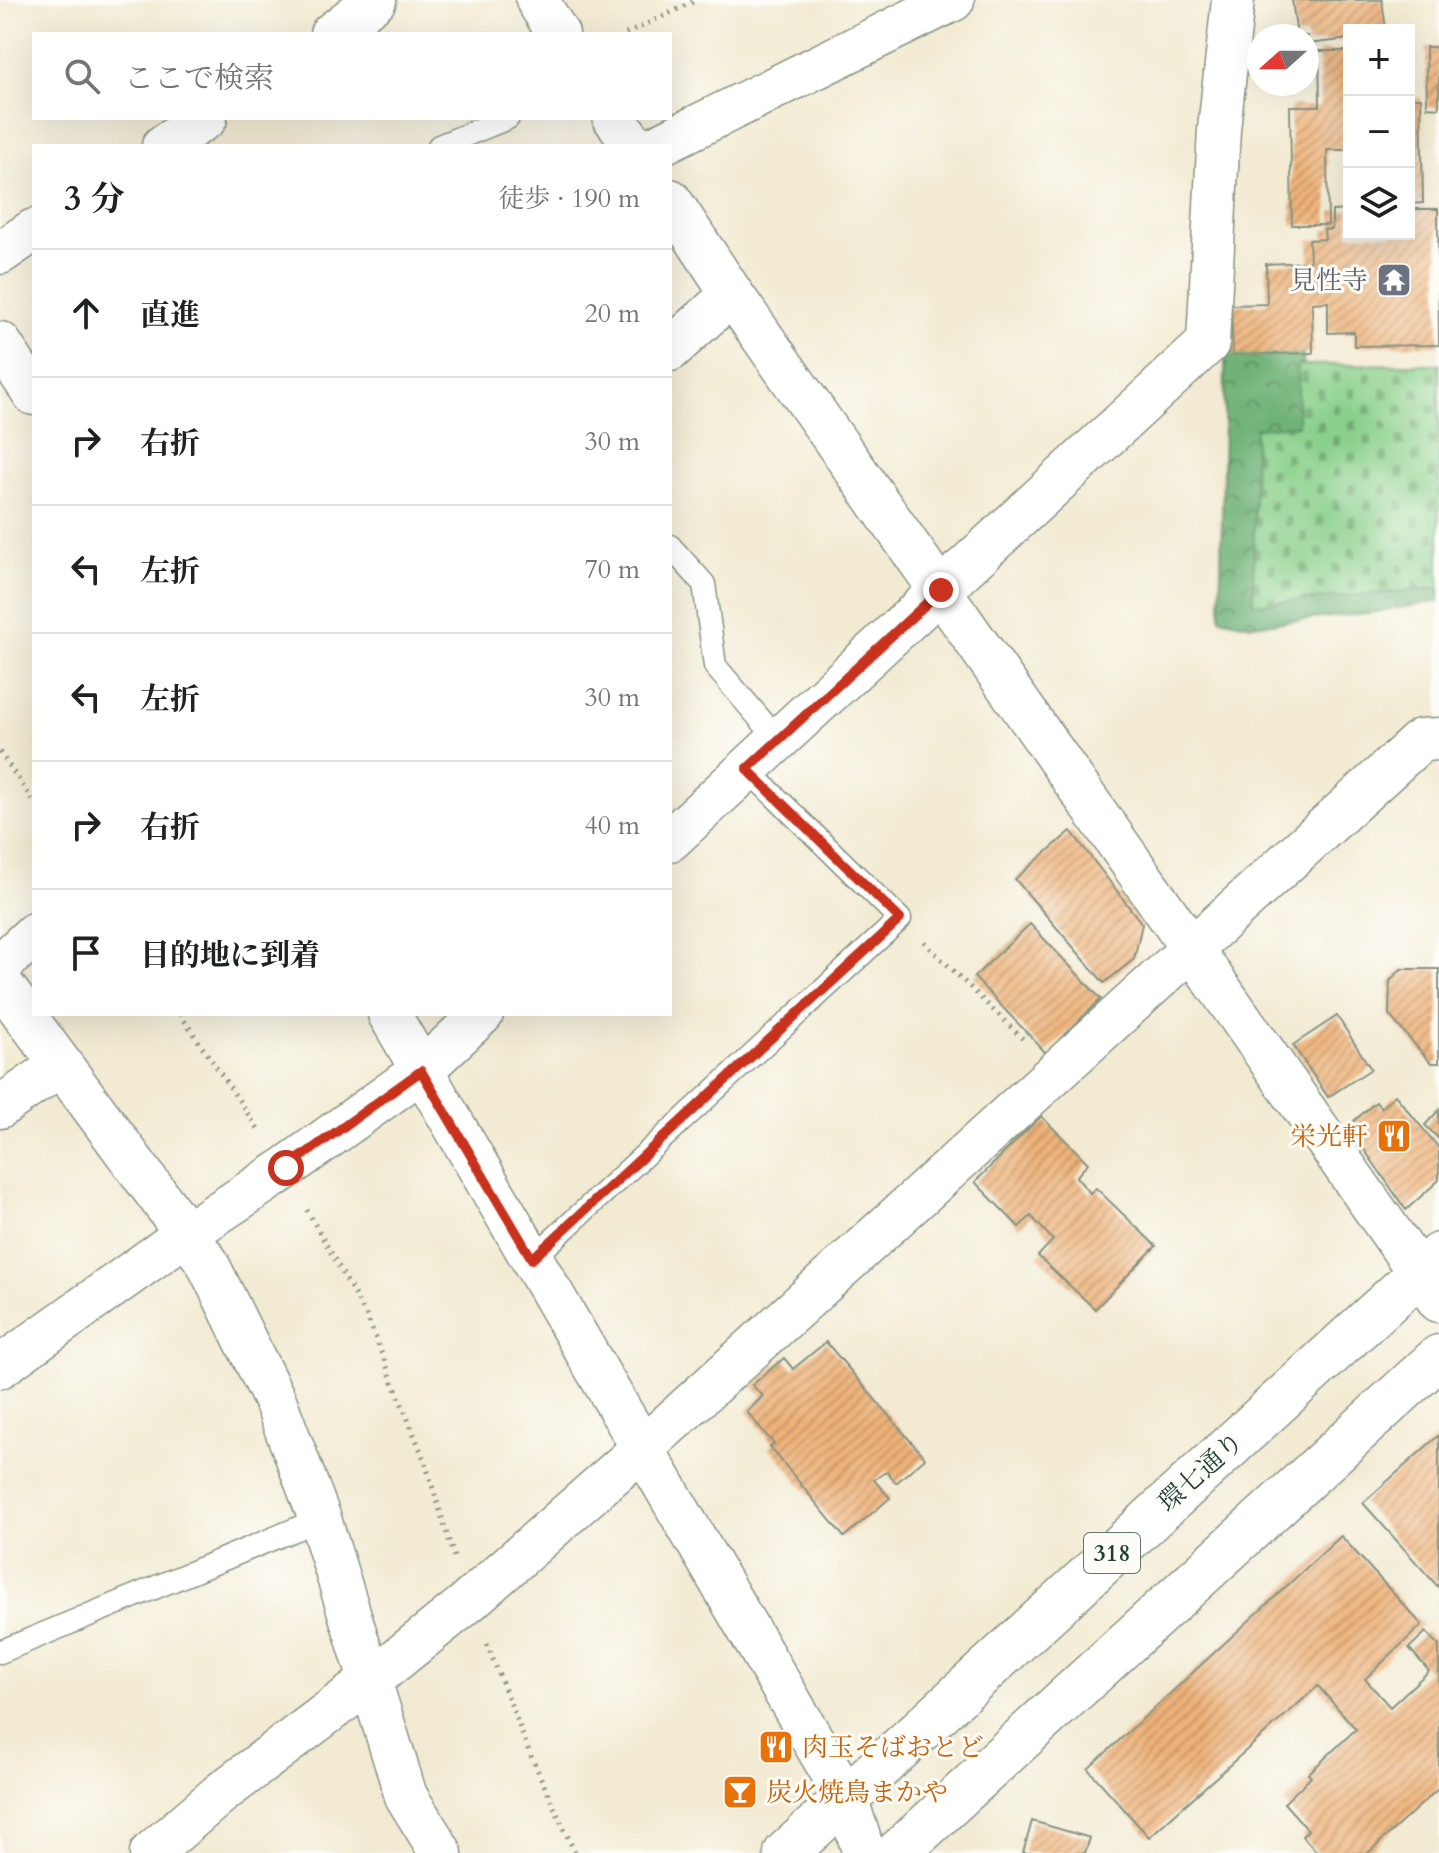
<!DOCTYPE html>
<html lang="ja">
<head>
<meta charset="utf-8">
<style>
	:root { --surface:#fff; --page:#f2f2f2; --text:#202124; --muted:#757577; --line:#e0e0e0 }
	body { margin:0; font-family:Cardo,"Noto Serif JP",serif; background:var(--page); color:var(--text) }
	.controls { position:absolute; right:24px; top:24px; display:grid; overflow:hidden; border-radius:0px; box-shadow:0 8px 32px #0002 }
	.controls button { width:72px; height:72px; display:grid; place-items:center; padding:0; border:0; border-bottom:2px solid var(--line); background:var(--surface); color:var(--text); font:40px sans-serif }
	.compass { position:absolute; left:1247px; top:24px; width:72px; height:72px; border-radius:50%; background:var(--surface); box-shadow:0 8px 32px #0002; rotate:249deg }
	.stop { position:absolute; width:24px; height:24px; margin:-18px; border:6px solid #c8321e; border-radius:50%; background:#fff }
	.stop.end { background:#c8321e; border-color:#fff; box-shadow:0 2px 8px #0008 }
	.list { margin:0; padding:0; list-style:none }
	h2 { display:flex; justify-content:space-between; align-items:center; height:104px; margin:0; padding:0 32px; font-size:34px }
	h2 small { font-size:26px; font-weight:400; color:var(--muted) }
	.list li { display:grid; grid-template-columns:52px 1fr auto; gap:24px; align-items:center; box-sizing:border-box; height:128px; padding:0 32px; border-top:2px solid var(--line) }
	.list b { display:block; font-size:30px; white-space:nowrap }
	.list em { font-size:26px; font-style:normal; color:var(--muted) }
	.icon { flex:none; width:44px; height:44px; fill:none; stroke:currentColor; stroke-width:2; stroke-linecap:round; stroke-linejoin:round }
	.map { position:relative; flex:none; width:1439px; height:1853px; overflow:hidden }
	.search { position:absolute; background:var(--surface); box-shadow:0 8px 32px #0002; left:32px; top:32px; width:640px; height:88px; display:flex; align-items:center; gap:20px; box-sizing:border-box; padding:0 28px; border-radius:0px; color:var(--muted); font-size:30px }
	.panel { position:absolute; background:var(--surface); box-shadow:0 8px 32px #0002; left:32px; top:144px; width:640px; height:872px; border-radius:0px }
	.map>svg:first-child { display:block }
	.forest { fill:url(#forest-crowns); stroke:#477856; stroke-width:2 }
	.cemetery { fill:url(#cemetery-stones); stroke:#548660; stroke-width:2 }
	.building { fill:url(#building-hatch) }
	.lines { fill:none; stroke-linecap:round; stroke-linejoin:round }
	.service-casing { stroke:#889483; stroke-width:25 }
	.minor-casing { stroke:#889483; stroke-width:45 }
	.primary-casing { stroke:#889483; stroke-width:47 }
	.path { stroke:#889483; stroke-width:5; stroke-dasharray:2 6; stroke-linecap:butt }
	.service { stroke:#fff; stroke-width:22 }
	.minor { stroke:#fff; stroke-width:42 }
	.primary { stroke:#fff; stroke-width:44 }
	.route { stroke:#c8321e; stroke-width:10 }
	.labels { text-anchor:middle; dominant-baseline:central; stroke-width:6; stroke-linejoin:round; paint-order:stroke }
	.shield { fill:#fdfcf7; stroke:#62766e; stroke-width:2 }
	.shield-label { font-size:24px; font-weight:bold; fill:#1f3d34 }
	.worship-label { font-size:26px; fill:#5b616d; stroke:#fdfcf7; text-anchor:end }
	.food-label { font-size:26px; fill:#c56008; stroke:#fdfcf7; text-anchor:start }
	.street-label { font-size:26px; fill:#1f3d34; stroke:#fdfcf7 }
</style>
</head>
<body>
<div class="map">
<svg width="1439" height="1853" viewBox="0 0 1439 1853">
	<defs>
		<pattern id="forest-crowns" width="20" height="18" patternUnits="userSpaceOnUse" patternTransform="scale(2)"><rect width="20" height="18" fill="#6fb277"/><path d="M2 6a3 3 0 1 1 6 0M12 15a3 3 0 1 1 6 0" fill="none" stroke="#5b9262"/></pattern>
		<pattern id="cemetery-stones" width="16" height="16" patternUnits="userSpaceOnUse" patternTransform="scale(2)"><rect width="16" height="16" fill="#8ad08b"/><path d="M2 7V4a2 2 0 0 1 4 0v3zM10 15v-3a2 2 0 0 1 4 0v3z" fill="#70aa72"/></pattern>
		<pattern id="building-hatch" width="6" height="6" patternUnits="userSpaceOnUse" patternTransform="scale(2)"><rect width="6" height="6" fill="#eeb279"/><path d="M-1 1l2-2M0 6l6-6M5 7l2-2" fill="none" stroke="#c09264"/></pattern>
	</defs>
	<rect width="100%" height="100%" fill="#fdfcf7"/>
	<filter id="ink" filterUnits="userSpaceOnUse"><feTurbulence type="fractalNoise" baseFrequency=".0125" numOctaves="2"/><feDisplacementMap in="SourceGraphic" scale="16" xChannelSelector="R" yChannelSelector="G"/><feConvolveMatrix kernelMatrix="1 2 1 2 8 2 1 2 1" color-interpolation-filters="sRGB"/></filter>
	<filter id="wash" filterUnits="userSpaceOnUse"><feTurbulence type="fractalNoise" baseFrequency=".006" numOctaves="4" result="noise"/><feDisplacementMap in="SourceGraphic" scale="32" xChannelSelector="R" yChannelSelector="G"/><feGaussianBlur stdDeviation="1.8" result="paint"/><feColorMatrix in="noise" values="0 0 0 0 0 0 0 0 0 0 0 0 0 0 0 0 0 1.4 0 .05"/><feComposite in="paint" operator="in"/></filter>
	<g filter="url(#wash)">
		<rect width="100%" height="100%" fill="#f2ead2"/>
		<polygon class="forest" points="1244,321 1302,346 1306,392 1439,503 1439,601 1370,613 1251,625 1220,618 1226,325"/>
		<polygon class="cemetery" points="1439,364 1439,588 1253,604 1255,428 1298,425 1298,365"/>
		<g id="blocks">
			<g class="building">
				<polygon points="1292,0 1382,0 1386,30 1349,30 1349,39 1307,44 1307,36 1297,36"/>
				<polygon points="1426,47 1439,47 1439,108 1427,107"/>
				<polygon points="1319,51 1349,51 1349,150 1327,150 1328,225 1292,225 1290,106 1320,106"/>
				<polygon points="1409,98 1421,98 1423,203 1409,204"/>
				<polygon points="1409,209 1438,209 1439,345 1354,346 1354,332 1328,333 1328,302 1312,303 1313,353 1233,355 1231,305 1267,304 1266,264 1310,262 1309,240 1325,239 1324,230 1332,229 1332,211 1349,210 1349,234 1409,234"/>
				<polygon points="1071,831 1142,924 1134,959 1104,983 1015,879"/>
				<polygon points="1030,924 1101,999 1046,1053 974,977"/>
				<polygon points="1401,969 1439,969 1439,1063 1431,1063 1389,1015 1390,981"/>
				<polygon points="1337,1016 1371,1069 1328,1097 1293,1045"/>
				<polygon points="1395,1095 1439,1148 1439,1180 1406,1210 1348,1126 1376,1102 1381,1108"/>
				<polygon points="1439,1110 1439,1139 1425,1125"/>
				<polygon points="1041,1116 1088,1163 1076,1177 1090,1193 1096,1188 1156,1246 1095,1309 1038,1256 1053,1240 1031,1216 1019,1227 975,1182"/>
				<polygon points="826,1342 925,1458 896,1483 887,1471 874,1480 890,1498 844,1537 770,1447 774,1444 747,1412 763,1396 752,1385 784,1358 793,1369"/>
				<polygon points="1439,1435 1439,1588 1363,1503"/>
				<polygon points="1341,1536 1422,1625 1365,1679 1390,1707 1429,1671 1409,1648 1426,1632 1439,1646 1439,1788 1368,1853 1318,1853 1302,1836 1308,1830 1284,1803 1311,1777 1308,1774 1356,1729 1318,1686 1149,1837 1088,1769"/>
				<polygon points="1032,1821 1090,1838 1085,1853 1023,1853"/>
			</g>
		</g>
	</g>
	<g filter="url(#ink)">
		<use href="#blocks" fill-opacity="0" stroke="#889483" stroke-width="2"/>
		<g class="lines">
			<g class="service-casing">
				<g id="service">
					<polyline points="439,146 508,118"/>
					<polyline points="670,546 704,584 715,666 778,740"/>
					<polyline points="532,1259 900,919 747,769"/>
					<polyline points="0,1652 320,1519"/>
				</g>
			</g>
			<g class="minor-casing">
				<g id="minor">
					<polyline points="537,0 558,34"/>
					<polyline points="331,34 375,0"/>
					<polyline points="614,118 635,146"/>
					<polyline points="163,146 206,118"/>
					<polyline points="657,146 953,0"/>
					<polyline points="670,200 732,294 1439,1301"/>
					<polyline points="0,253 34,230"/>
					<polyline points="0,343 34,394"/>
					<polyline points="670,350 732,294"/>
					<polyline points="670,840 1208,343 1219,129 1233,0"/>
					<polyline points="0,966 34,934"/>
					<polyline points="0,982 207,1262 276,1403 320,1519 406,1796 441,1853"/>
					<polyline points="389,1014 846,1797 864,1853"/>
					<polyline points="0,1107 61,1065"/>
					<polyline points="0,1367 186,1234 286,1168 421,1071 482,1014"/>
					<polyline points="151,1853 221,1793 370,1681 468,1602 644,1447 1421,740 1439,739"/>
				</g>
			</g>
			<g class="primary-casing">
				<g id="primary">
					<polyline points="786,1853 1439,1255"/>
					<polyline points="897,1853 1439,1357"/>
				</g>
			</g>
			<g class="path">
				<polyline points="626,34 697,0"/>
				<polyline points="0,752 34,802"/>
				<polyline points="924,942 1025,1041"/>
				<polyline points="180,1014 261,1133"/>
				<polyline points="307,1210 367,1317 425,1462 454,1557"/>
				<polyline points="487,1644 531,1756 575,1853"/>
			</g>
			<use href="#service" class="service"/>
			<use href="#minor" class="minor"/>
			<use href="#primary" class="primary"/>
		</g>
	</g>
	<g class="lines" filter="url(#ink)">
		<polyline class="route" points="286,1168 421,1071 532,1259 900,919 747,769 941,590"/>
	</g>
	<defs>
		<g id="temple-square" transform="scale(1.8)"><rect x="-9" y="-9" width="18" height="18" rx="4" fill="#6b7280" stroke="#fdfcf7"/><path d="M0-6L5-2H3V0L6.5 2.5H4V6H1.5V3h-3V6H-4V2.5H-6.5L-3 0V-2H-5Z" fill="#fff"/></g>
		<g id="restaurant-square" transform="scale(1.8)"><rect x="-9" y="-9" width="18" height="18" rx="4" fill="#e8710a" stroke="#fdfcf7"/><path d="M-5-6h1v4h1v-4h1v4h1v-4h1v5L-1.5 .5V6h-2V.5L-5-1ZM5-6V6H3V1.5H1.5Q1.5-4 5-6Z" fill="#fff"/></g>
		<g id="bar-square" transform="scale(1.8)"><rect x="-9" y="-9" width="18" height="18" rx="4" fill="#e8710a" stroke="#fdfcf7"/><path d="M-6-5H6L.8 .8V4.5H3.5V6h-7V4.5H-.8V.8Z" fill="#fff"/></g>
	</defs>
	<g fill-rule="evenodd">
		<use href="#temple-square" x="1394" y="280"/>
		<use href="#restaurant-square" x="1394" y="1136"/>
		<use href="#restaurant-square" x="776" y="1747"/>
		<use href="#bar-square" x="740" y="1792"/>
	</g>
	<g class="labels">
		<rect class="shield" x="1084" y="1533" width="56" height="40" rx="6"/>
		<g class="shield-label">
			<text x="1112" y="1553">318</text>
		</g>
		<g class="worship-label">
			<text x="1368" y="280">見性寺</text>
		</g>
		<g class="food-label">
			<text x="1368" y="1136" text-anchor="end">栄光軒</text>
			<text x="802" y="1747">肉玉そばおとど</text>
			<text x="766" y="1792">炭火焼鳥まかや</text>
		</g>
		<g class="street-label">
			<text transform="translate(1201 1472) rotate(-42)">環七通り</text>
		</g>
	</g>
</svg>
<div class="controls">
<button>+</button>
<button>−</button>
<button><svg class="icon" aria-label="layers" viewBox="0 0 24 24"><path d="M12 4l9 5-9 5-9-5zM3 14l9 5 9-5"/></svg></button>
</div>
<svg class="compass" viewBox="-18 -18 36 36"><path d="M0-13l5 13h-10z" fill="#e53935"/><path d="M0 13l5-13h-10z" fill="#757577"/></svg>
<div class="stop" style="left:286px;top:1168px"></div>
<div class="stop end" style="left:941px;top:590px"></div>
<div class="search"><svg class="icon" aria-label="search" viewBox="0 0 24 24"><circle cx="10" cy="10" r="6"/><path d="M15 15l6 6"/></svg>ここで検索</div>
<section class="panel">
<h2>3 分<small>徒歩 · 190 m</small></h2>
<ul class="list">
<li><svg class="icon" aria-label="ahead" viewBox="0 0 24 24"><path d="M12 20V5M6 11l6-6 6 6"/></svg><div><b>直進</b></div><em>20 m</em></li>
<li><svg class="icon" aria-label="right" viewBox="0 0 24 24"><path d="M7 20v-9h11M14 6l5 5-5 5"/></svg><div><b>右折</b></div><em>30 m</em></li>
<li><svg class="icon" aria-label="left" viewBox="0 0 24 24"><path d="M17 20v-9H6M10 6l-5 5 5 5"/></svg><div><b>左折</b></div><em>70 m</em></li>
<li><svg class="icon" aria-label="left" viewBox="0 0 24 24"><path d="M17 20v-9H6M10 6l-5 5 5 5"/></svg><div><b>左折</b></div><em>30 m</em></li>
<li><svg class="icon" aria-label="right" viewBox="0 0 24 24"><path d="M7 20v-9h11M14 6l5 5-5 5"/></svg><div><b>右折</b></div><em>40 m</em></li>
<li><svg class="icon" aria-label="arrive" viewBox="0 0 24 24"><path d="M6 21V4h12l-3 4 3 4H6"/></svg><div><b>目的地に到着</b></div></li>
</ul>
</section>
</div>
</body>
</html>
